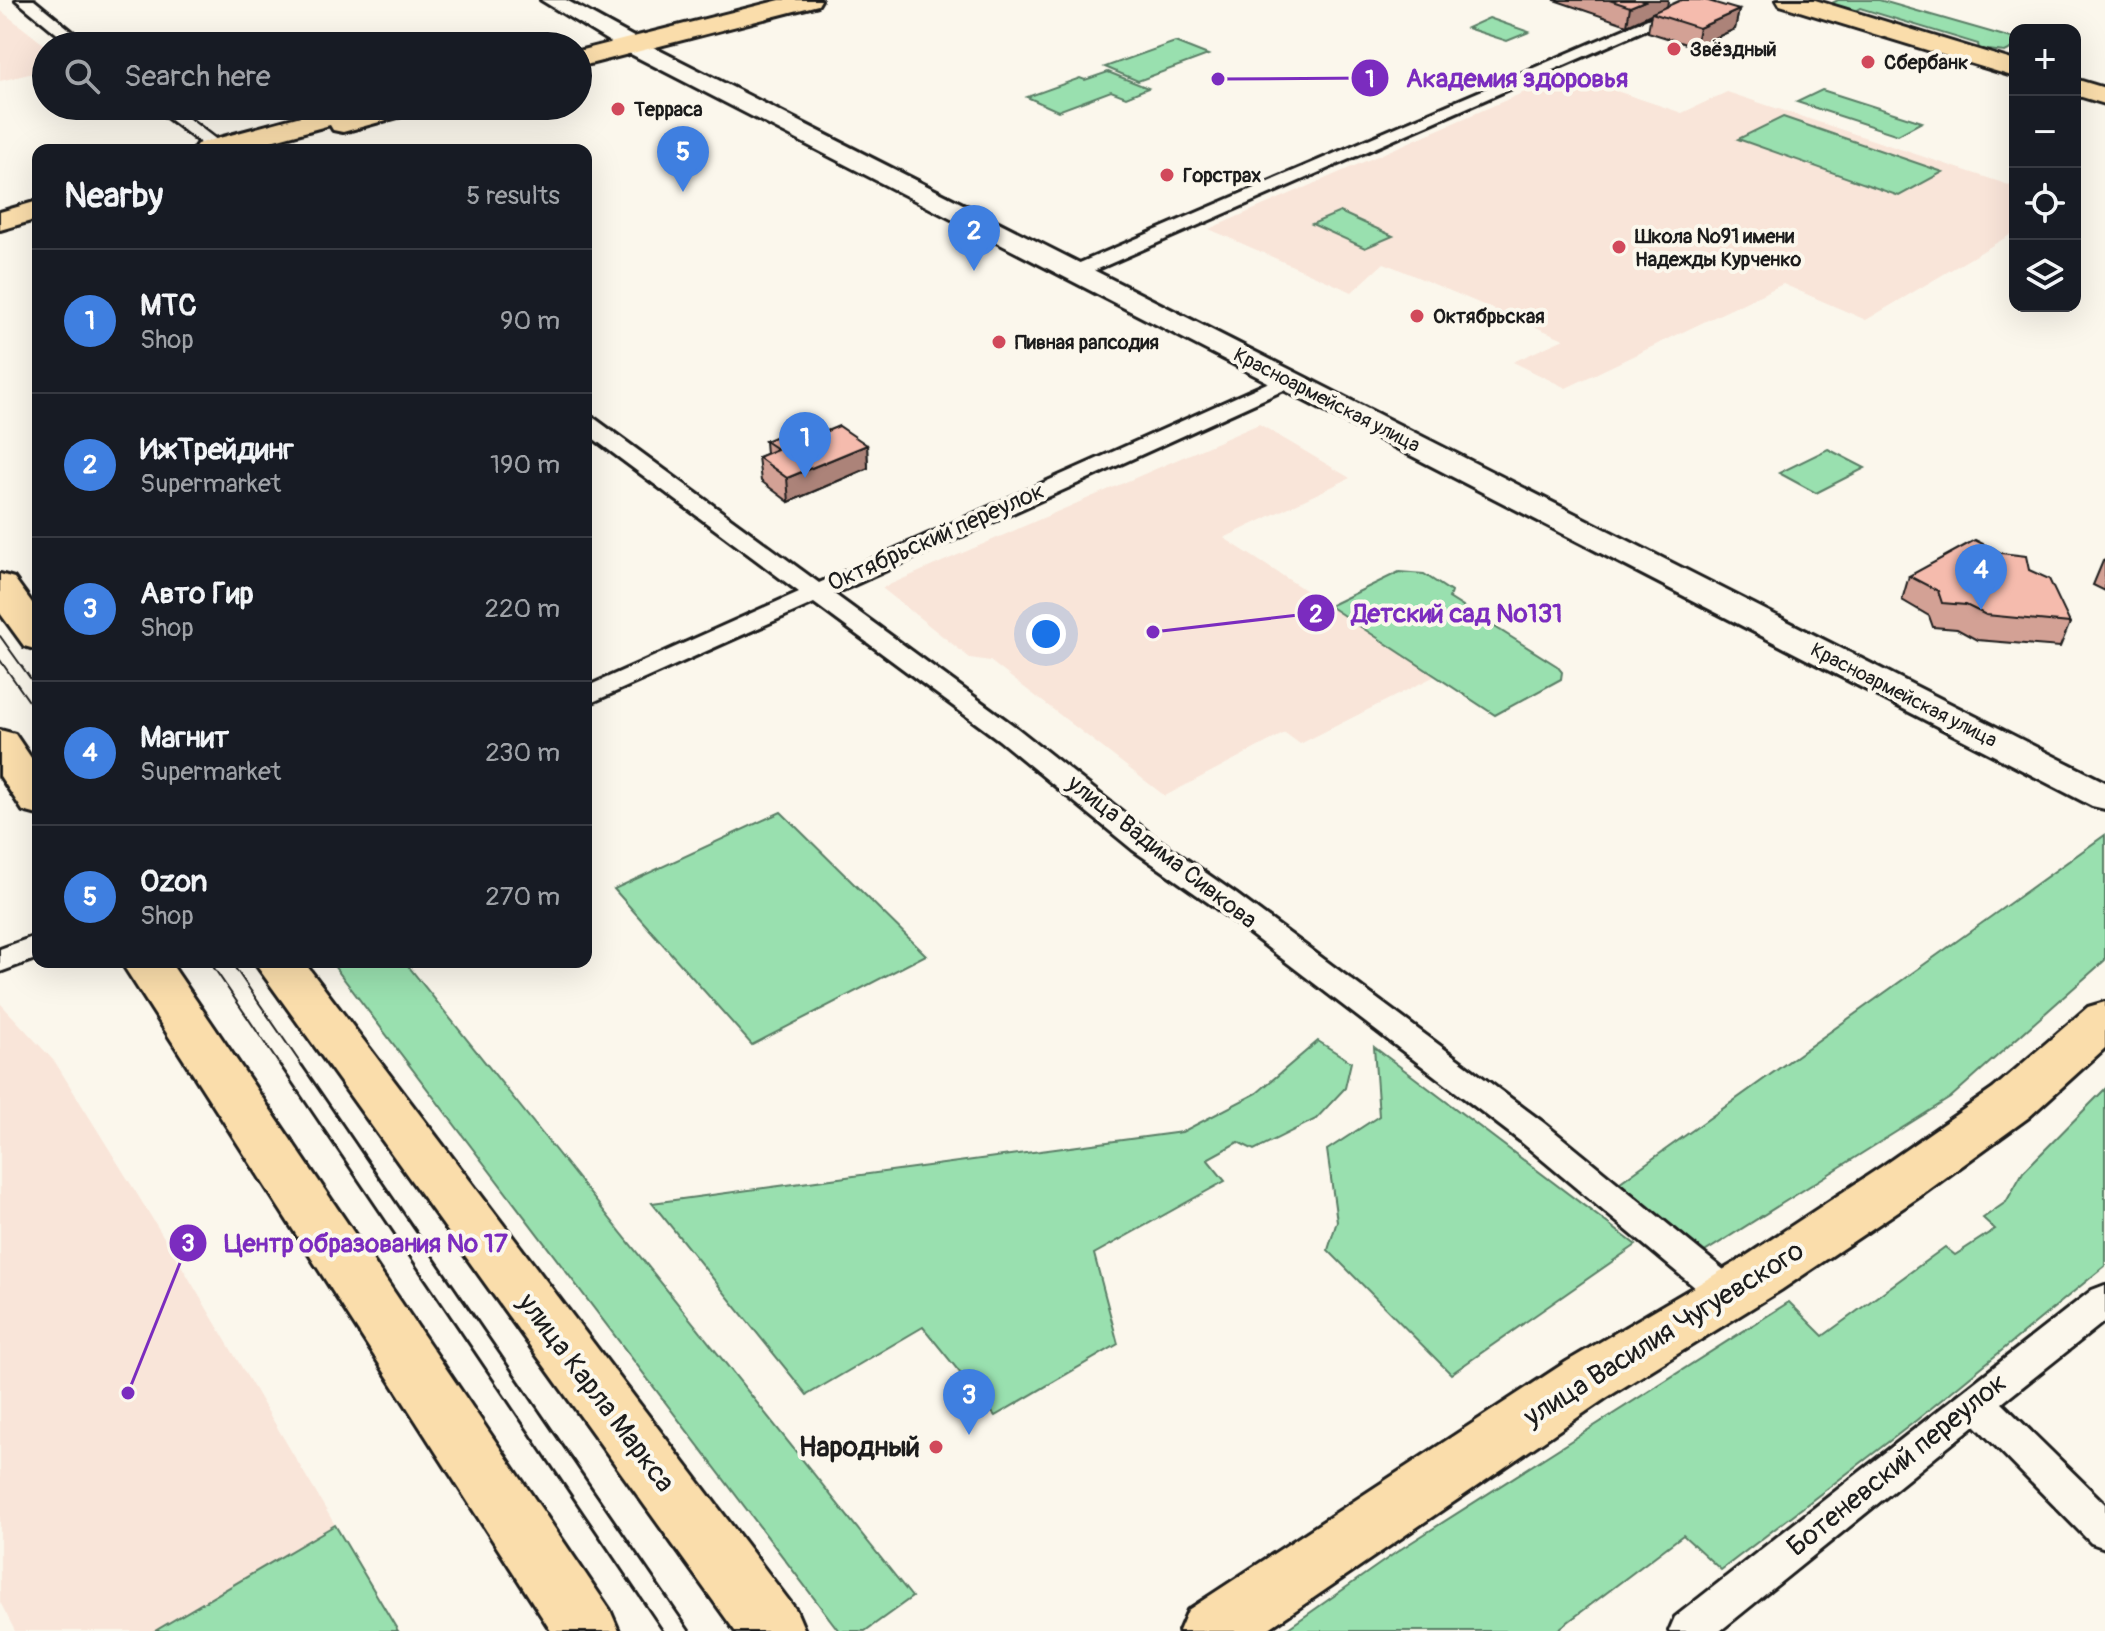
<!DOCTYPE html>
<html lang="en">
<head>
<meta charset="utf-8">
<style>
	:root { --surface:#171b24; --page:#242831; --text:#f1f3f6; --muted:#9ea1a6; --line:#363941; --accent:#d1495b }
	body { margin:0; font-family:Pangolin,sans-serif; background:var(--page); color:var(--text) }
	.controls { position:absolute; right:24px; top:24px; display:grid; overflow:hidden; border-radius:16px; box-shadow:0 8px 32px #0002 }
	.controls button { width:72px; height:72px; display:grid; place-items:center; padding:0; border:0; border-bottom:2px solid var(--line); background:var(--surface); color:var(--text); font:40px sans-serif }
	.you { position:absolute; left:1046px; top:634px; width:28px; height:28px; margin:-20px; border:6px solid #fff; border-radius:50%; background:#1a73e8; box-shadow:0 0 0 12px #1a73e833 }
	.badge { display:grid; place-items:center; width:52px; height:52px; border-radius:50%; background:var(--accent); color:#fff; font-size:26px; font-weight:700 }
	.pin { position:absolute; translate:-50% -66px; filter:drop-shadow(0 2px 4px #0008) }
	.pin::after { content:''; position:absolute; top:42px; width:28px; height:24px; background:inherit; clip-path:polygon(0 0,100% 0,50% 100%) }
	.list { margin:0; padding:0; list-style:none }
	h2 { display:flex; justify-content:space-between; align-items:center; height:104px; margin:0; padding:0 32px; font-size:34px }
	h2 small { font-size:26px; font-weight:400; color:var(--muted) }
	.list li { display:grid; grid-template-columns:52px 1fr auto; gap:24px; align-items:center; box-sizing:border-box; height:144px; padding:0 32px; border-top:2px solid var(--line) }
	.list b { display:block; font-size:30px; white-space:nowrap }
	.list p { margin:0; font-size:26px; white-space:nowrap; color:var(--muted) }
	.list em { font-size:26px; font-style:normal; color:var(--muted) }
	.icon { flex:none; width:44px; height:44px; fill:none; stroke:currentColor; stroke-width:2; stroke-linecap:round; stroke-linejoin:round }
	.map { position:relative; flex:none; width:2105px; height:1631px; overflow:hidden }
	.search { position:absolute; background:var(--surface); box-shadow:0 8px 32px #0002; left:32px; top:32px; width:560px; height:88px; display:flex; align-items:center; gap:20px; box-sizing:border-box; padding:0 28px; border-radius:44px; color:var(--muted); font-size:30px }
	.panel { position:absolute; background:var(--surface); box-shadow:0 8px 32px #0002; left:32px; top:144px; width:560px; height:824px; border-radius:16px }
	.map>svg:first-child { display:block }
	.built { fill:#f9e5d9 }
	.green { fill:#99e0af; stroke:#5a7e66; stroke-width:2 }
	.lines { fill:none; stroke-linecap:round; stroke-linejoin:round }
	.street-casing { stroke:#1c1c1c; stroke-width:6 }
	.secondary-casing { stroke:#1c1c1c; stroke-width:6 }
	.primary-casing { stroke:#1c1c1c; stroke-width:6 }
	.street { fill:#fbf7ec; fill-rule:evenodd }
	.secondary { fill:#fbf7ec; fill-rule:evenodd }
	.primary { fill:#faddab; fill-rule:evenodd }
	.tram-far1 { stroke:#1c1c1c; stroke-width:2 }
	.tram { stroke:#1c1c1c; stroke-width:3 }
	.wall { fill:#d3a195; stroke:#1c1c1c; stroke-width:2 }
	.shaded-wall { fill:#ac8379; stroke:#1c1c1c; stroke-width:2 }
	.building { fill:#f5bbad; stroke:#1c1c1c; stroke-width:2 }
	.poi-dot { fill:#d1495b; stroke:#fbf7ec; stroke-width:3 }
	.labels { text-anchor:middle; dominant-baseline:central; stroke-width:8; stroke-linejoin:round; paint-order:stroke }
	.far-poi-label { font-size:20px; font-weight:bold; fill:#1c1c1c; stroke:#fbf7ec; text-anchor:start }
	.far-street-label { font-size:20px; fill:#1c1c1c; stroke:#fbf7ec }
	.street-label { font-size:24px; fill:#1c1c1c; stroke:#fbf7ec }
	.near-street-label { font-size:28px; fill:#1c1c1c; stroke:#fbf7ec }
	.near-poi-label { font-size:28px; font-weight:bold; fill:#1c1c1c; stroke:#fbf7ec; text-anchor:end }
	.leader { fill:none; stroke:#7b2cbf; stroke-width:3 }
	.callout-dot { fill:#7b2cbf; stroke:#fbf7ec; stroke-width:3 }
	.mark-label { font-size:24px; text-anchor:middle; font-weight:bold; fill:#fff }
	.callout-label { font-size:26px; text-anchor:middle; font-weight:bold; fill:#7b2cbf; stroke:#fbf7ec; stroke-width:8; stroke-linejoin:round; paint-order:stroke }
</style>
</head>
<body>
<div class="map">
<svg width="2105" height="1631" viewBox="0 0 2105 1631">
	<rect width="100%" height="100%" fill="#fbf7ec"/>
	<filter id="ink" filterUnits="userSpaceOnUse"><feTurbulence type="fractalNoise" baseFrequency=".0125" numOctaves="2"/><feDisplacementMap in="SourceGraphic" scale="16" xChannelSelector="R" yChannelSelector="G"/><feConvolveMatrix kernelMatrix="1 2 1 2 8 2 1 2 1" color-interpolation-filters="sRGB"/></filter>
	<g filter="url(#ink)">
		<g class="built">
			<polygon points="0,10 46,46 46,70 0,81"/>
			<polygon points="1575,77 1682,113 1727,92 2015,187 2015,232 1866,320 1783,284 1566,388 1513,362 1564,339 1384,263 1352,292 1209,229 1557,78"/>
			<polygon points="1259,424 1350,478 1224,538 1437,675 1300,744 1285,733 1165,796 990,661 970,658 882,588"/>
			<polygon points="0,1003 55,1062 178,1260 335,1525 155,1631 15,1631 0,1602"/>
		</g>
		<g class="green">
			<polygon points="1838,0 1879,0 2015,39 2015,47 2005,52 1979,49 1978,44 1860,8 1853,12 1830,4"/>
			<polygon points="1489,18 1529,32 1507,41 1467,28"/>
			<polygon points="1175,42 1208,55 1138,81 1105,67"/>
			<polygon points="1108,72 1148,88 1126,97 1111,91 1058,111 1027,97 1080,78 1085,80"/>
			<polygon points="1822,90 1922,122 1898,135 1797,102"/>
			<polygon points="1783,117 1943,172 1899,196 1738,139"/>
			<polygon points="1340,212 1393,236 1365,248 1312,224"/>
			<polygon points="1828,449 1865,468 1816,493 1779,473"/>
			<polygon points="1399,572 1424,574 1451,592 1449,598 1557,666 1562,672 1561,679 1495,715 1329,606"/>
			<polygon points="781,812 926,955 752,1045 614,889"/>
			<polygon points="2105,835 2105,960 1950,1098 1703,1253 1616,1185"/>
			<polygon points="331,962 405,962 912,1597 865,1631 839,1631"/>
			<polygon points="1318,1041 1351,1062 1345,1088 1316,1119 1254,1150 1238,1142 1207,1159 1225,1181 1094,1254 1118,1344 995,1416 923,1327 807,1395 652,1203 1182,1132 1257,1093"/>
			<polygon points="1374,1047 1636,1245 1451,1374 1328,1250 1337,1221 1327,1150 1379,1116"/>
			<polygon points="2105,1089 2105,1266 1913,1423 1721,1570 1683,1535 1556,1631 1284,1631 1401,1549 1789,1302 1823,1336 1945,1247 1955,1255 1995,1229 1983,1218 2006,1202 2023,1172"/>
			<polygon points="335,1525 398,1631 155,1631"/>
		</g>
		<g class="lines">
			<g class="street-casing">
				<g id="street">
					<polygon points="16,0 34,0 90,46 72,46"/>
					<polygon points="1692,0 1713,0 1082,276 1068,276 1065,272 1068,268"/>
					<polygon points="152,106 172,106 226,147 224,150 210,150"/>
					<polygon points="1287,374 1298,380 1295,385 834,594 1017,728 1153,836 1236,894 1544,1123 1741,1284 1746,1294 1741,1304 1728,1309 1715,1304 1520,1141 1216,908 1133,850 999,740 814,603 586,705 586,687 799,592 586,433 586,416 594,418 819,583"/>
					<polygon points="38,935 38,958 0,972 0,949"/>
					<polygon points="2105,1285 2105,1321 2002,1403 2105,1504 2105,1548 2091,1543 1975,1425 1720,1631 1669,1631 1675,1617 2092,1290"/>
				</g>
			</g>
			<g class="secondary-casing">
				<polygon id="secondary" points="541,0 566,0 639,40 2105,782 2105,809 2092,806 623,50"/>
			</g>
			<g class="primary-casing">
				<g id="primary">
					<polygon points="780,0 821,0 818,5 578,67 578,51"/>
					<polygon points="1777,0 1815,0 2015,61 2015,77 1780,5"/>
					<polygon points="2075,79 2105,88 2105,104 2075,95"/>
					<polygon points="338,106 420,106 416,112 343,132 333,130 330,125 238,150 193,150 197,144"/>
					<polygon points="38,201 38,219 0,230 0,212"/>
					<polygon points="0,574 14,578 38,611 38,650 24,646 0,613"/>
					<polygon points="0,730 15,734 38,768 38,815 23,811 0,776"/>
					<polygon points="121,962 170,962 610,1610 619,1631 551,1631"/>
					<polygon points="254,962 304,962 796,1610 805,1631 735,1631"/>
					<polygon points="2105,1002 2105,1048 2029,1117 1919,1197 1781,1290 1606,1398 1265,1631 1179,1631 1188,1610 1566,1362 1743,1258 1881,1167 1993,1089 2088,1007"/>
				</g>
			</g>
			<use href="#street" class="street"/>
			<use href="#secondary" class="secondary"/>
			<use href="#primary" class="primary"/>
			<g class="tram-far1">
				<polyline points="0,636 38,689"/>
				<polyline points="0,660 38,714"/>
				<polyline points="210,962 281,1067"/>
				<polyline points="231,962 303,1067"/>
			</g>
			<g class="tram">
				<polyline points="280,1065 663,1631"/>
				<polyline points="302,1065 690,1631"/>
			</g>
		</g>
		<g class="wall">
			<polygon points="1554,0 1668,0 1667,6 1739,10 1735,29 1695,47 1648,32 1651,14 1627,25"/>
			<polygon points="817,435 867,445 868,468 789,502 761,481 758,457 766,454 765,441"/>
			<polygon points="2105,560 2105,591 2093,585 2103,561"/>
			<polygon points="2029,570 2070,623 2060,647 1977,640 1957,629 1933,627 1929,616 1902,600 1909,576"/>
		</g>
		<g class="shaded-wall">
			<polygon points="1647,0 1668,0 1667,8 1652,13 1651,14 1627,25 1630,7"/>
			<polygon points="1739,10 1735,29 1695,47 1699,28"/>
			<polygon points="867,445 868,468 789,502 787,478"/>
		</g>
		<g class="building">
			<polygon points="1609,0 1647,0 1630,7"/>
			<polygon points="1681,0 1705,0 1739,10 1699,28 1652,13"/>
			<polygon points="803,425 817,435 839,426 867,445 787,478 758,457 777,449 765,441"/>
			<polygon points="1975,540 2001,553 2026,556 2029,570 2049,579 2070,623 1986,615 1966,605 1942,603 1938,591 1909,576"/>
		</g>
	</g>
	<g class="poi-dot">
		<circle cx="1674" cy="49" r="8"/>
		<circle cx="1868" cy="62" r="8"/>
		<circle cx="618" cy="109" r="8"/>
		<circle cx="1167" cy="175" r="8"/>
		<circle cx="1619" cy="247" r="8"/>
		<circle cx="1417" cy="316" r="8"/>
		<circle cx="999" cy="342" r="8"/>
		<circle cx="936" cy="1447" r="8"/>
	</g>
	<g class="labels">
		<g class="far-poi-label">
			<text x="1690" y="49">Звёздный</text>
			<text x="1884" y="62">Сбербанк</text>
			<text x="634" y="109">Терраса</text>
			<text x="1183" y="175">Горстрах</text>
			<text x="1635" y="236">Школа №91 имени<tspan x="1635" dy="23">Надежды Курченко</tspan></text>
			<text x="1433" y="316">Октябрьская</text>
			<text x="1015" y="342">Пивная рапсодия</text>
		</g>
		<g class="far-street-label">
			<text transform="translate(1327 400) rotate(27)">Красноармейская улица</text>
			<text transform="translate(1904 695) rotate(27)">Красноармейская улица</text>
		</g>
		<g class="street-label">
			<text transform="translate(936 537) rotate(-24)">Октябрьский переулок</text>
			<text transform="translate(1162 852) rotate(38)">улица Вадима Сивкова</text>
		</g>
		<g class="near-street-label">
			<text transform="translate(1664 1334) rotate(-32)">улица Василия Чугуевского</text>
			<text transform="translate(596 1393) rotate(53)">улица Карла Маркса</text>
			<text transform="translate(1897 1465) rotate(-39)">Ботеневский переулок</text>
		</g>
		<g class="near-poi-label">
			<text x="920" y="1447">Народный</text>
		</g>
	</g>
	<path class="leader" d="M1218 79L1370 78M1153 632L1316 613M128 1393L188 1243"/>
	<g class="callout-dot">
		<circle cx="1218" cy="79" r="8"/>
		<circle cx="1153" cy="632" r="8"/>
		<circle cx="128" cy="1393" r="8"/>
		<circle cx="1370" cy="78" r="20"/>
		<circle cx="1316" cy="613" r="20"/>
		<circle cx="188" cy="1243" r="20"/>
	</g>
	<g class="mark-label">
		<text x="1370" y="87">1</text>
		<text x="1316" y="622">2</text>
		<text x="188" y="1251">3</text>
	</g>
	<g class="callout-label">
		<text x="1517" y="87">Академия здоровья</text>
		<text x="1457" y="622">Детский сад №131</text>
		<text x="366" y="1252">Центр образования № 17</text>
	</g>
</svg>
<div class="controls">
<button>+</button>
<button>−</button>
<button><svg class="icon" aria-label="locate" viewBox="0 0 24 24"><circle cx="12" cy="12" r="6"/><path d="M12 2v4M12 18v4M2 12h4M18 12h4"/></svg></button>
<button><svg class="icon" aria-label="layers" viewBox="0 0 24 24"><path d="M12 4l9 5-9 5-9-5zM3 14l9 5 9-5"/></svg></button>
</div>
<div class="you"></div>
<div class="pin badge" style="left:805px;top:478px;background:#3f7fe0">1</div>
<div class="pin badge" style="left:974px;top:271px;background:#3f7fe0">2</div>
<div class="pin badge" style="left:969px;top:1435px;background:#3f7fe0">3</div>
<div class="pin badge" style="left:1981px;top:610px;background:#3f7fe0">4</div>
<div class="pin badge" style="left:683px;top:192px;background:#3f7fe0">5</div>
<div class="search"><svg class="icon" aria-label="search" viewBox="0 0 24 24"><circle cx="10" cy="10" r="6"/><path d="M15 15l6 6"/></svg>Search here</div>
<section class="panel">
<h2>Nearby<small>5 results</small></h2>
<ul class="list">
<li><span class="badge" style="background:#3f7fe0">1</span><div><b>МТС</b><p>Shop</p></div><em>90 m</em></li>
<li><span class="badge" style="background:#3f7fe0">2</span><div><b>ИжТрейдинг</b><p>Supermarket</p></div><em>190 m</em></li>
<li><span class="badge" style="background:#3f7fe0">3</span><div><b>Авто Гир</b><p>Shop</p></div><em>220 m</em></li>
<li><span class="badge" style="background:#3f7fe0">4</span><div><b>Магнит</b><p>Supermarket</p></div><em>230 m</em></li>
<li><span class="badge" style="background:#3f7fe0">5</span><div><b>Ozon</b><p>Shop</p></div><em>270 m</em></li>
</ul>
</section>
</div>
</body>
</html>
